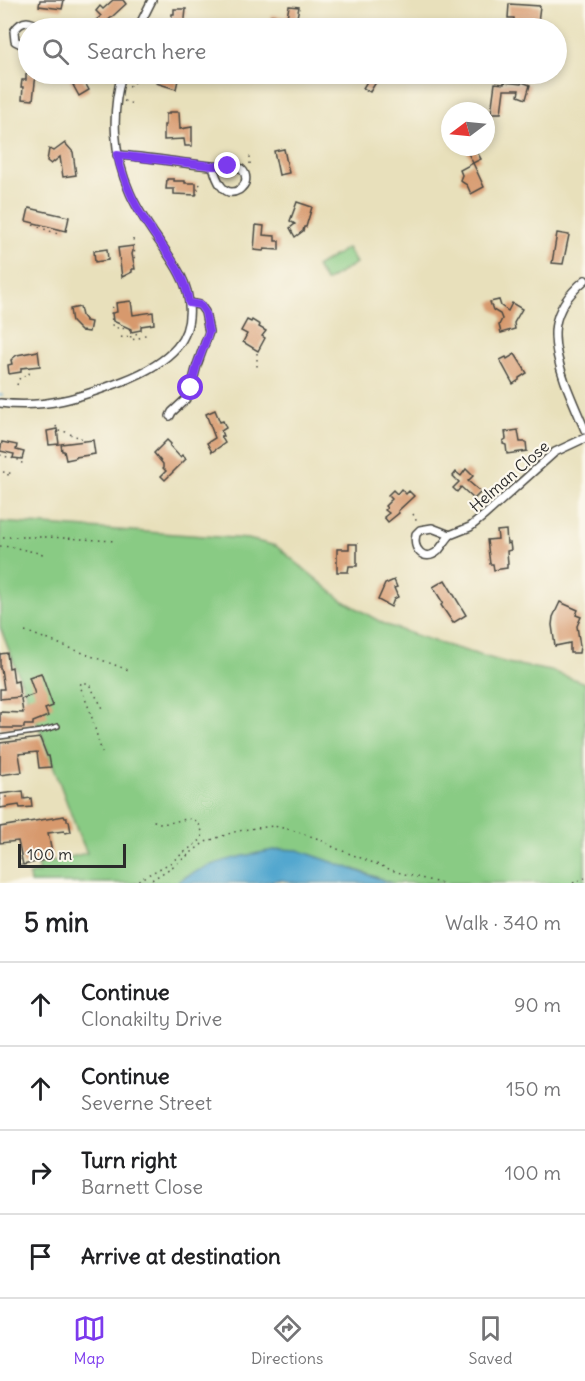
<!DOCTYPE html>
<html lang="en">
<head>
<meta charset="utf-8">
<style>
	:root { --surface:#fff; --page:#f6f6f6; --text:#202124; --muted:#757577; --line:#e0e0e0; --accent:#7c3aed }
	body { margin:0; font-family:Delius,sans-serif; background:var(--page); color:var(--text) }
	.compass { position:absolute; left:441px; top:102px; width:54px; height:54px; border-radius:50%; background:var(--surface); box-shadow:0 3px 9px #0003; rotate:254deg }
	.scale { position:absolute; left:18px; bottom:15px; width:108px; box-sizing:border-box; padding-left:6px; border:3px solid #2b2b2b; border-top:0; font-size:16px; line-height:21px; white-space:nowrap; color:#2b2b2b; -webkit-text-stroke:4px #fbf7ec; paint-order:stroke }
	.stop { position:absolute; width:18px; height:18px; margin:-14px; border:4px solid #7c3aed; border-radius:50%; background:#fff }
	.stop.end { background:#7c3aed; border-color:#fff; box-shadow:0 2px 6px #0008 }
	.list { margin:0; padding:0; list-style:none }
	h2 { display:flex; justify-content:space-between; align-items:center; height:78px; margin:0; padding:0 24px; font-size:26px }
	h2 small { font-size:20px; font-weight:400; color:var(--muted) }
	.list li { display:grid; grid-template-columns:39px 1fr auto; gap:18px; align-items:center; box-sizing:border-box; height:84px; padding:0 24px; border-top:2px solid var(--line) }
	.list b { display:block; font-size:22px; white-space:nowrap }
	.list p { margin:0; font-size:20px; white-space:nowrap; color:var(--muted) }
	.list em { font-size:20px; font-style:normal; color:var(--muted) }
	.icon { flex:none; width:33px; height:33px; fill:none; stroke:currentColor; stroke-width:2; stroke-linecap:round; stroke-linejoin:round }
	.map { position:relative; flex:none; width:585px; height:883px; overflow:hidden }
	.search { position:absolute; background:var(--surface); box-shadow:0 3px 9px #0003; left:18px; right:18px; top:18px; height:66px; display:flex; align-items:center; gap:15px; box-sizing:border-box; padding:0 21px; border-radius:33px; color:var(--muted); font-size:22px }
	.sheet { height:414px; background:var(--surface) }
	nav { display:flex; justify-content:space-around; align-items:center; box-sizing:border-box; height:84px; border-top:2px solid var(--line); background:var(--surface); font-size:16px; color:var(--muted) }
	nav a { display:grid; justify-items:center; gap:3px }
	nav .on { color:var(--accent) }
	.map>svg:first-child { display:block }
	.green { fill:#89cb84; stroke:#5a7b58; stroke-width:1.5 }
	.water { fill:#53a7cf; stroke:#3f697d; stroke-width:1.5 }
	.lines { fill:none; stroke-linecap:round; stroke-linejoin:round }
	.stream { stroke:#53a7cf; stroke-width:2 }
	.building { fill:#d7996d }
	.service-casing { stroke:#474641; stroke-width:6 }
	.minor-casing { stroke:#474641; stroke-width:10 }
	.path { stroke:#474641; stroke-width:1.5; stroke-dasharray:1.5 4.5; stroke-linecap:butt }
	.service { stroke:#fff; stroke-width:3 }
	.minor { stroke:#fff; stroke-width:7 }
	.route { stroke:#7c3aed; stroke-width:8 }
	.labels { text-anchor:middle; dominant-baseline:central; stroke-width:4.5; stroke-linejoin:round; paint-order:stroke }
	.street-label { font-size:16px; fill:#2b2b2b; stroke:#fbf7ec }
</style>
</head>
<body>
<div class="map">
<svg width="585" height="883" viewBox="0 0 585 883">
	<rect width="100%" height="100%" fill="#fbf7ec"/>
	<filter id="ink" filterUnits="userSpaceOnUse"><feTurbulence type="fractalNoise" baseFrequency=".0167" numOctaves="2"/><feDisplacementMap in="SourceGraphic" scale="12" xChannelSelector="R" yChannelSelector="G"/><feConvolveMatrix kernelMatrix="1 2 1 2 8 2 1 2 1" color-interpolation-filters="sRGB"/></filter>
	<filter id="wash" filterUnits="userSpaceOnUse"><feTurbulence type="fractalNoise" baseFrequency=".008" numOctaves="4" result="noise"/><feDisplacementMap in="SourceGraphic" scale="24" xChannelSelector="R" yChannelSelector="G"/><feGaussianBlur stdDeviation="1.35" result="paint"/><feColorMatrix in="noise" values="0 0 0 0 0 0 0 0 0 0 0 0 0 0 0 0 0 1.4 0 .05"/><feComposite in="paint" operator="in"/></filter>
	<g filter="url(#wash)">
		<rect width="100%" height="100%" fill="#e8e0bb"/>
		<g class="green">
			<polygon points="347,248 356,263 326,282 316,267"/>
			<polygon points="0,522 248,539 276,546 342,600 386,625 442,644 507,663 551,671 585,683 585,883 392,883 354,869 219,863 186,876 176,883 30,883 29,875 39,872 37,865 87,853 78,833 42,735 0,627"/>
		</g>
		<path class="water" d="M280,849L298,850L392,883H298L280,880L256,883H176C206,862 245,855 280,849Z"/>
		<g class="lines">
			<polyline class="stream" points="0,395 2,395"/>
		</g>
		<g id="blocks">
			<g class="building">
				<polygon points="40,0 64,0 62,9 39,6"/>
				<polygon points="113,0 123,0 126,4 102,26 96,20 101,16 96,11 100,6 103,9"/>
				<polygon points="509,4 540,6 538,22 525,21 525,28 514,28 514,18 508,18"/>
				<polygon points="289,6 299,7 295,28 269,28 271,15 287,17"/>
				<polygon points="174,9 186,9 184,28 171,27 172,14 174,14"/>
				<polygon points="26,74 36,74 33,100 22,99 23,87 21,87 22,80 26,80"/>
				<polygon points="67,74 80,74 89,90 79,96"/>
				<polygon points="158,74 172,74 171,79 178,80 176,89 156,83"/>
				<polygon points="371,75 378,79 370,92 363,88"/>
				<polygon points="504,82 521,84 522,82 530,85 526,99 518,96 519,90 504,90 501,113 491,113 495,83 504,84"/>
				<polygon points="169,112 179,112 180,129 192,127 192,146 185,146 184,139 164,140 164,125 166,125 166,114 169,114"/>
				<polygon points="65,143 73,152 76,175 63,177 60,157 51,164 47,161 49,149 54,151"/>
				<polygon points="465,147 474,147 481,159 473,163"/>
				<polygon points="284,149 289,173 279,175 274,151"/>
				<polygon points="473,163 484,187 471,194 467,185 462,182 460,180 462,175 460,170"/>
				<polygon points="167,179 174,179 174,181 185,181 185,183 196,183 196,195 174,194 174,189 166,189"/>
				<polygon points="297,202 312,207 306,227 304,227 303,231 295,237 290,228 295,224 290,221"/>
				<polygon points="29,208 69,217 66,231 26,221"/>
				<polygon points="256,225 264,226 263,235 275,236 275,241 279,241 279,250 264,249 263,251 254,250"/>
				<polygon points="557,233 569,235 563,264 552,263"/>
				<polygon points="133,246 133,251 132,254 135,269 132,269 132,272 122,277 118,248"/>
				<polygon points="107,249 108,260 95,262 94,251"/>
				<polygon points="499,300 501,306 508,311 512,303 522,309 514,323 515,329 501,333 499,325 502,319 500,314 493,310 490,302"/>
				<polygon points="131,301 133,315 153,312 154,324 141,326 141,330 131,332 131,329 113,321 112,313 117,312 116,303"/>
				<polygon points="80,307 82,316 86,321 91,322 89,332 81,331 72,322 70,309"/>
				<polygon points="247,320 251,322 252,320 260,325 259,327 266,331 262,336 265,338 258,351 243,342 247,334 241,331"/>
				<polygon points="38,351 40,366 21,368 21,372 9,374 8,365 12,364 11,360 13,358 17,355"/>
				<polygon points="515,354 527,373 519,378 519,380 513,384 500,360 506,357 507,359"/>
				<polygon points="215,410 220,422 223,421 226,428 221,431 223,436 221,436 225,443 212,452 207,443 215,438 206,414"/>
				<polygon points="57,429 59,444 49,445 47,431"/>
				<polygon points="518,430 520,442 526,442 527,451 507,454 506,445 503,444 503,441 506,439 505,432"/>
				<polygon points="93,440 95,454 76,457 76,458 66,460 64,451 62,451 61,444"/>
				<polygon points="167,440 171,444 170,446 180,457 182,455 186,459 165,480 161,476 166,471 163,468 163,464 154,453"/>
				<polygon points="2,442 17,445 16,450 24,452 22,459 13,458 14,454 0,451"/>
				<polygon points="466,469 473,476 468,481 481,492 474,499 461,487 457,492 453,488 459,482 453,476 456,472 461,476"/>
				<polygon points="401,489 406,494 409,491 414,496 398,511 399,513 388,522 384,517 389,513 385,510 387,508 385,506 392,499 388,495 393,490 397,494"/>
				<polygon points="506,530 507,544 510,543 511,550 507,551 508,564 507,564 507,568 494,570 493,564 490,564 487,540 498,539 497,531"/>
				<polygon points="349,544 357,544 357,566 349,566 348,572 337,572 337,549 349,549"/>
				<polygon points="394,580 397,587 394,588 398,597 394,599 391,607 378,600 385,584"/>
				<polygon points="445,580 466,615 453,623 441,605 443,603 433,587"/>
				<polygon points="560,602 578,610 576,615 581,617 577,626 580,646 579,653 570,653 570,643 555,646 552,625 553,617"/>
				<polygon points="7,653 9,668 12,667 14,682 18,681 20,697 0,699 0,689 4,689 1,669 0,669 0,654"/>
				<polygon points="41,673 53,706 45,709 48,716 33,722 33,725 24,725 24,728 0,728 0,712 23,713 21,699 35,694 29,677"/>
				<polygon points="40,738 47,756 49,756 51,767 39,768 37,752 19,754 22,772 0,775 0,743"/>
				<polygon points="23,791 24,799 31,798 32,807 20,808 19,805 0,808 0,794"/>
				<polygon points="64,816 65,818 67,818 67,821 69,821 71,832 65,833 64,831 48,833 53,858 23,865 18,841 0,843 0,827"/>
			</g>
		</g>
	</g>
	<g filter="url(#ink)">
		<use href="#blocks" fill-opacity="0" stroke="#474641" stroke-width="1.5"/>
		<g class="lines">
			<g class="service-casing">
				<polyline id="service" points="0,737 41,731 58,726"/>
			</g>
			<g class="minor-casing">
				<g id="minor">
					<polyline points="138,28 152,0"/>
					<path d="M28,45H23L15,41L14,31C23,18 30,21 42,28"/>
					<path d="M117,155C149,157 179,163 211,166C220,167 230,164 238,167C245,170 247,177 245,183C244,186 241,188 239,190C223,199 216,178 213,166"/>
					<path d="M585,280C548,311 550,339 565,382C571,398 578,414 585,430"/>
					<path d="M0,403C45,409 82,397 123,381C141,374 164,362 177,347C194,327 192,296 180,274C165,246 143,223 130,193C113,155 111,113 122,74"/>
					<polyline points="170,416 172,412 186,399 191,388 197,365 209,332 205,312 200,305 189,303"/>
					<path d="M432,528L450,535C446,540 442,546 438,551C424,563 412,549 416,534L420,530Z"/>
					<polyline points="450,535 470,527 485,515 555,452 585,438"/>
				</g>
			</g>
			<g class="path">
				<polyline points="101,76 114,79"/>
				<polyline points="129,86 133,84 139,78"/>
				<polyline points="124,101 133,104"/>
				<polyline points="250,164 250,153"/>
				<polyline points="196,194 198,194 198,185 202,184"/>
				<polyline points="33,225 58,234"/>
				<polyline points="133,239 135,256 133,260"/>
				<path d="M113,307L111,310L112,325C117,330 124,327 130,330"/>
				<polyline points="130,330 131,340 139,338 149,333"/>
				<polyline points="130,333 136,333 138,338"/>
				<polyline points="121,337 124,338 130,335"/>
				<polyline points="257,353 257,368"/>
				<polyline points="17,385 20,377 29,374 30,370 28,367"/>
				<polyline points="56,426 58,431 66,432 74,436 81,437 81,439"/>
				<polyline points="0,455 22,461 21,468"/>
				<polyline points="3,472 14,474"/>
				<polyline points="8,474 8,476 12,476"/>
				<polyline points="413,514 416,519 415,525"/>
				<polyline points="3,537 48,537 115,541"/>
				<polyline points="0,546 12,547 43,554"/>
				<polyline points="25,631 128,670"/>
				<polyline points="102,753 90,711 80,686 81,683 88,683 90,686 104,710"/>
				<polyline points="0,800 6,797 10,796"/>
				<polyline points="21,866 19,857 21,857"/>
				<path d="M133,883L170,863L202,839C203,832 201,825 195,820C178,816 169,829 152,820"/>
				<polyline points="147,883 175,865 205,842 234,832 248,829 274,826 292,830 319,839 335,848 397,872 436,882 444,883"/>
				<polyline points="573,883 585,878"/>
			</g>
			<use href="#service" class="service"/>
			<use href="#minor" class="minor"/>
		</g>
	</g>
	<g class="lines" filter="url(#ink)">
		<path class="route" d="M191,388L197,365L209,332L205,312L200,305L189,303C185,268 156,241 139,211C129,193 122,174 117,155L213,166H228"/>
	</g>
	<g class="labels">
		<g class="street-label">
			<text transform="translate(509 476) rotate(-41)">Helman Close</text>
		</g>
	</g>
</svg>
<svg class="compass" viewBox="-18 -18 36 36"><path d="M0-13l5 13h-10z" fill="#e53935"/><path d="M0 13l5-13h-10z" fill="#757577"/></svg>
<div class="scale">100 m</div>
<div class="stop" style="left:191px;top:388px"></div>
<div class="stop end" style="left:228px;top:166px"></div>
<div class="search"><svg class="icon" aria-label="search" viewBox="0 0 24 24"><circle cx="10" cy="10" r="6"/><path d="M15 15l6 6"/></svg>Search here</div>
</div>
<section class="sheet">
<h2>5 min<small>Walk · 340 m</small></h2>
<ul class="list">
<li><svg class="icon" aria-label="ahead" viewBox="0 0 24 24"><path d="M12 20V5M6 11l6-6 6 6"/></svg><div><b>Continue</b><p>Clonakilty Drive</p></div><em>90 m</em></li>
<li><svg class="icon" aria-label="ahead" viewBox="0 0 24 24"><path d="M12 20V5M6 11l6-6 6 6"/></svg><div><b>Continue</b><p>Severne Street</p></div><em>150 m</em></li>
<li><svg class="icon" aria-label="right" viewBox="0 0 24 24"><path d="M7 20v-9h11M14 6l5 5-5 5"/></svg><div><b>Turn right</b><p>Barnett Close</p></div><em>100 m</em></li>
<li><svg class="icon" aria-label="arrive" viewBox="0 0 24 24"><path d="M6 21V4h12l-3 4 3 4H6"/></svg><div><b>Arrive at destination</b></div></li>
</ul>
</section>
<nav>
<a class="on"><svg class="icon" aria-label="map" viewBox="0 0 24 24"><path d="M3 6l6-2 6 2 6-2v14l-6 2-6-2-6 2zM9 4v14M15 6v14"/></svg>Map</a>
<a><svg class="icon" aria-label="directions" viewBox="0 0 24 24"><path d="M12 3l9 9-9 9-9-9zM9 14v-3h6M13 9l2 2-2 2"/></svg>Directions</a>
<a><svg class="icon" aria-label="saved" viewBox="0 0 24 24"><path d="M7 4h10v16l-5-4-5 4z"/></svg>Saved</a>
</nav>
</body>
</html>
